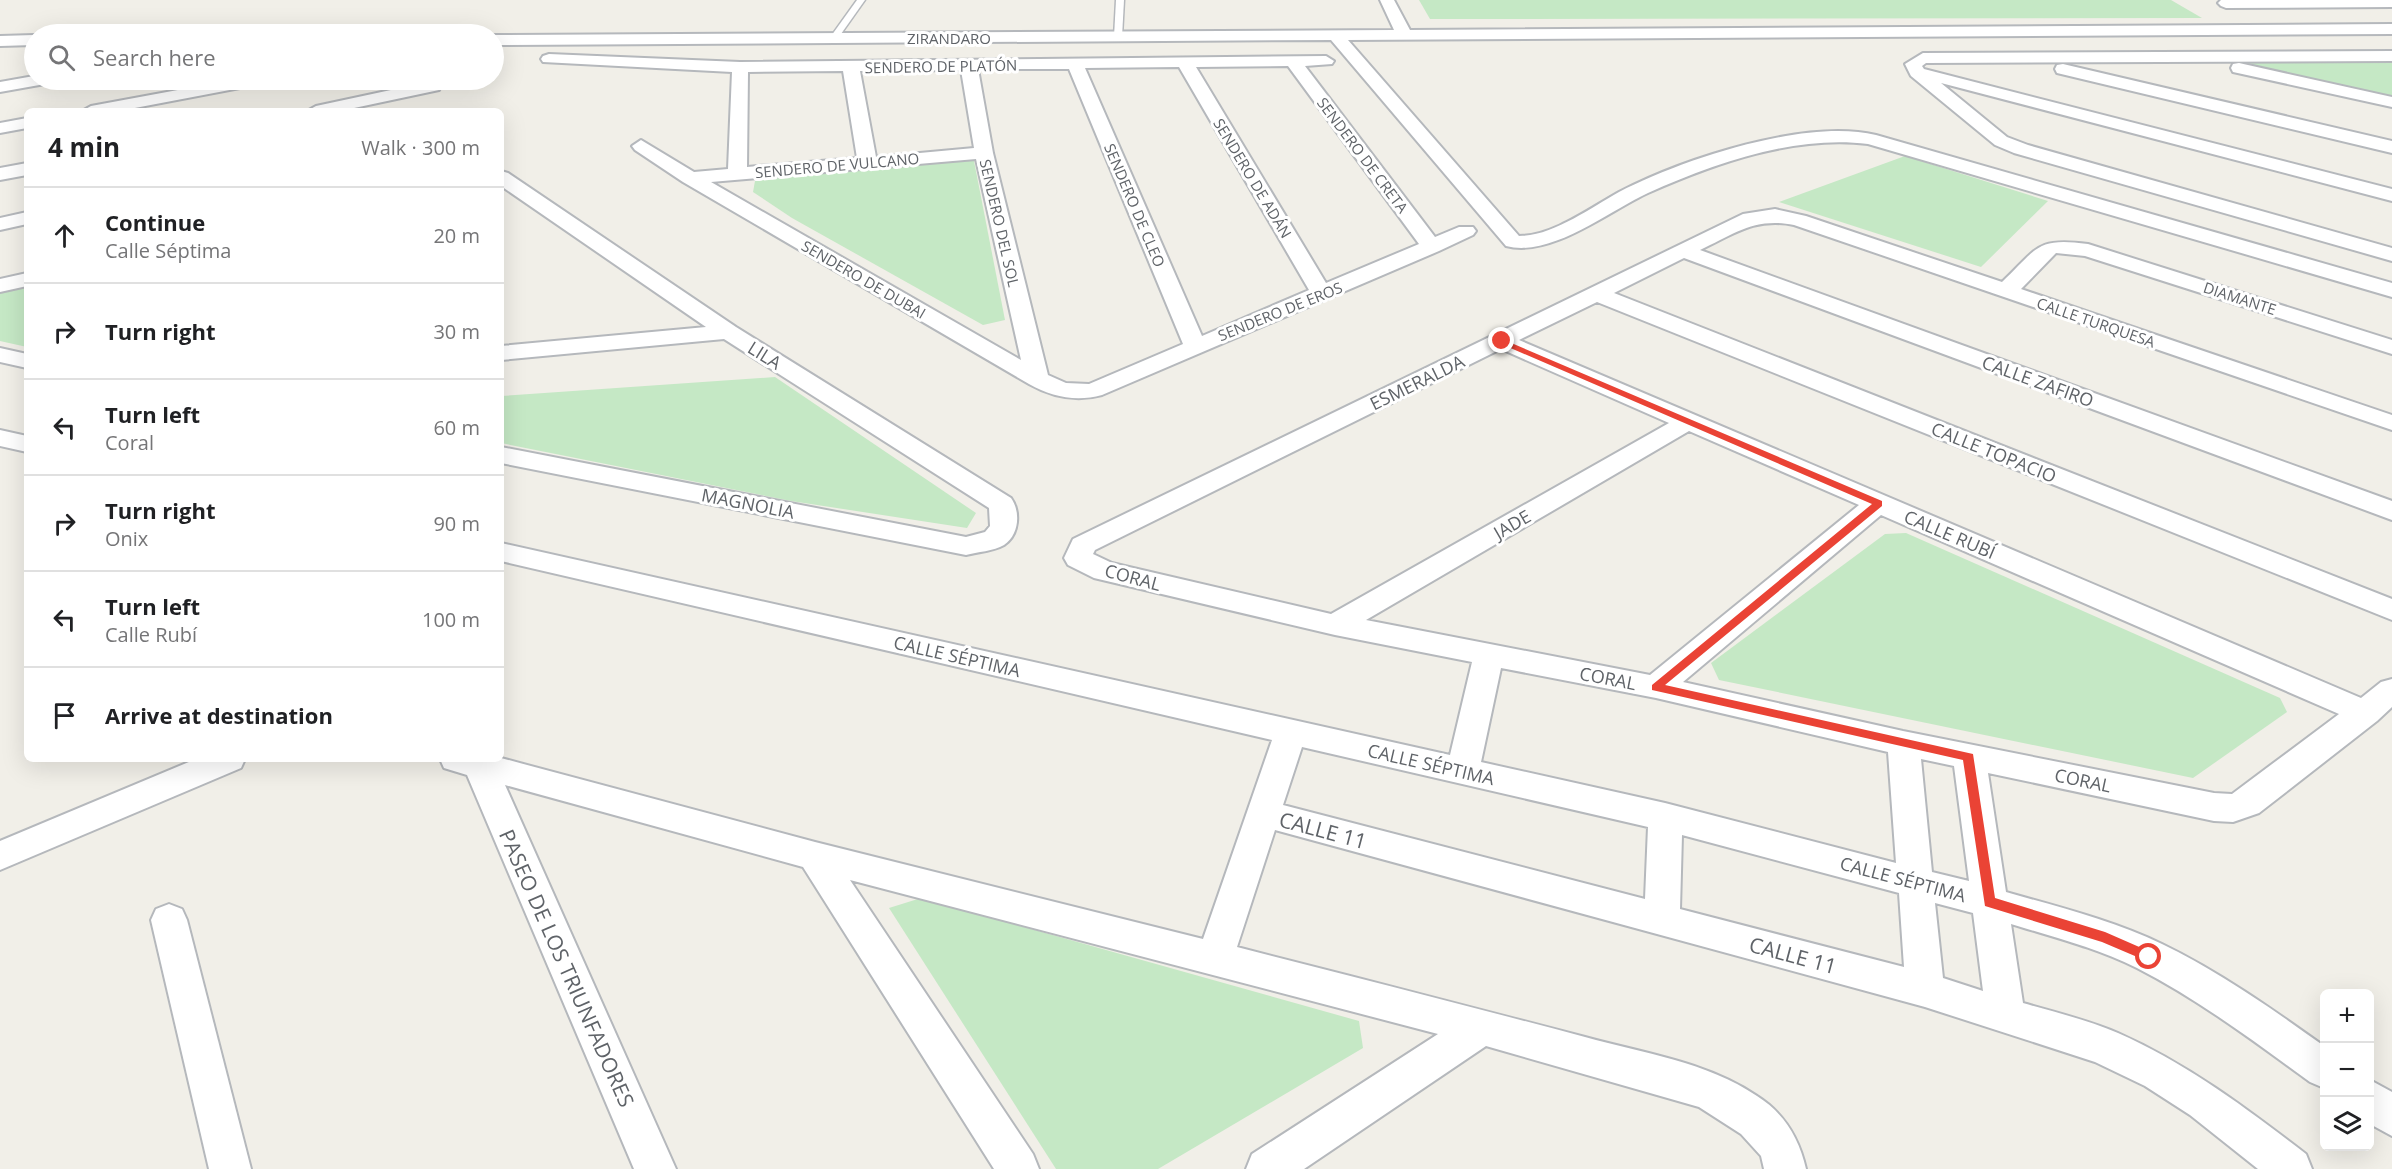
<!DOCTYPE html>
<html lang="en">
<head>
<meta charset="utf-8">
<style>
	:root { --surface:#fff; --page:#f2f2f2; --text:#202124; --muted:#757577; --line:#e0e0e0 }
	body { margin:0; font-family:"Open Sans",sans-serif; background:var(--page); color:var(--text) }
	.controls { position:absolute; right:18px; bottom:18px; display:grid; overflow:hidden; border-radius:9px; box-shadow:0 6px 24px #0002 }
	.controls button { width:54px; height:54px; display:grid; place-items:center; padding:0; border:0; border-bottom:2px solid var(--line); background:var(--surface); color:var(--text); font:30px sans-serif }
	.stop { position:absolute; width:18px; height:18px; margin:-14px; border:4px solid #ea4335; border-radius:50%; background:#fff }
	.stop.end { background:#ea4335; border-color:#fff; box-shadow:0 2px 6px #0008 }
	.list { margin:0; padding:0; list-style:none }
	h2 { display:flex; justify-content:space-between; align-items:center; height:78px; margin:0; padding:0 24px; font-size:26px }
	h2 small { font-size:20px; font-weight:400; color:var(--muted) }
	.list li { display:grid; grid-template-columns:39px 1fr auto; gap:18px; align-items:center; box-sizing:border-box; height:96px; padding:0 24px; border-top:2px solid var(--line) }
	.list b { display:block; font-size:22px; white-space:nowrap }
	.list p { margin:0; font-size:20px; white-space:nowrap; color:var(--muted) }
	.list em { font-size:20px; font-style:normal; color:var(--muted) }
	.icon { flex:none; width:33px; height:33px; fill:none; stroke:currentColor; stroke-width:2; stroke-linecap:round; stroke-linejoin:round }
	.map { position:relative; flex:none; width:2392px; height:1169px; overflow:hidden }
	.search { position:absolute; background:var(--surface); box-shadow:0 6px 24px #0002; left:24px; top:24px; width:480px; height:66px; display:flex; align-items:center; gap:15px; box-sizing:border-box; padding:0 21px; border-radius:33px; color:var(--muted); font-size:22px }
	.panel { position:absolute; background:var(--surface); box-shadow:0 6px 24px #0002; left:24px; top:108px; width:480px; height:654px; border-radius:9px }
	.map>svg:first-child { display:block }
	.green { fill:#c5e8c5 }
	.lines { fill:none; stroke-linecap:round; stroke-linejoin:round }
	.lane-casing { stroke:#b5b8bc; stroke-width:3 }
	.street-casing { stroke:#b5b8bc; stroke-width:4 }
	.lane { fill:#fff; fill-rule:evenodd }
	.street { fill:#fff; fill-rule:evenodd }
	.route { fill:#ea4335 }
	.labels { text-anchor:middle; dominant-baseline:central; stroke-width:6; stroke-linejoin:round; paint-order:stroke }
	.far-street-label { font-size:15px; fill:#5f6368; stroke:#fff }
	.street-label { font-size:18px; fill:#5f6368; stroke:#fff }
	.near-street-label { font-size:21px; fill:#5f6368; stroke:#fff }
</style>
</head>
<body>
<div class="map">
<svg width="2392" height="1169" viewBox="0 0 2392 1169">
	<rect width="100%" height="100%" fill="#f1efe8"/>
	<g class="green">
		<polygon points="1419,0 2171,0 2202,18 1430,19"/>
		<polygon points="2246,62 2392,62 2392,98 2246,66"/>
		<polygon points="1905,156 2048,201 1981,267 1779,202"/>
		<polygon points="964,158 974,161 1005,320 983,325 792,218 753,192 755,181 776,176"/>
		<polygon points="27,284 27,347 0,341 0,290"/>
		<polygon points="775,377 976,513 967,528 791,501 501,443 501,396"/>
		<polygon points="1906,533 2280,698 2287,712 2193,778 1719,680 1711,663 1885,534"/>
		<polygon points="921,898 1359,1021 1363,1048 1158,1169 1056,1169 889,908"/>
	</g>
	<g class="lines">
		<g class="lane-casing">
			<g id="lane">
				<polygon points="857,0 865,0 836,41 830,41 829,39"/>
				<polygon points="1116,0 1124,0 1122,37 1118,39 1114,37"/>
			</g>
		</g>
		<g class="street-casing">
			<g id="street">
				<path d="M1380,0H1394L1410,30L2392,24V34L1348,40L1519,236C1553,236 1590,208 1619,192C1683,159 1806,118 1876,135L2392,283V297L1868,144C1794,135 1716,163 1648,193C1609,211 1551,258 1506,246L1331,40L494,45V35L1394,30Z"/>
				<polygon points="2221,0 2392,0 2392,7 2226,8 2221,6 2218,3"/>
				<polygon points="34,35 34,45 0,46 0,36"/>
				<polygon points="2392,51 2392,61 1926,63 1922,66 1924,69 2392,189 2392,201 1941,83 2007,137 2028,145 2392,248 2392,261 2014,153 1995,145 1911,76 1905,64 1923,53"/>
				<path d="M549,54L740,62L1326,56L1334,61L1332,64L1305,66L1435,237L1459,227H1473L1476,231L1473,235L1439,251L1102,395C1076,402 1052,397 1029,384L683,182L635,150L632,146L641,140L694,172L728,169L732,72L543,62L541,59L543,56ZM1288,66L1419,244L1326,283L1196,67ZM1179,67L1309,290L1202,336L1085,68ZM978,69H1069L1183,344L1089,384L1066,383L1048,375L993,153ZM961,70L974,148L876,157L860,71ZM843,71L857,158L747,167L748,72ZM976,159L1021,360L711,182Z"/>
				<polygon points="2239,63 2392,97 2392,107 2233,72 2231,68 2233,64"/>
				<polygon points="2063,64 2392,141 2392,153 2057,73 2055,69 2057,65"/>
				<polygon points="34,76 34,80 47,80 45,84 0,92 0,82"/>
				<polygon points="232,80 264,80 256,85 119,111 82,111 91,106"/>
				<polygon points="433,81 439,82 441,86 439,90 340,111 307,111 316,106"/>
				<polygon points="27,118 27,128 0,133 0,123"/>
				<polygon points="27,163 27,175 0,180 0,168"/>
				<path d="M501,171L508,173L736,327L1011,498C1021,512 1019,535 1004,545C994,551 977,552 966,555L501,463V447L966,537L985,532L990,526L989,508L724,339L501,360V346L706,327L501,186Z"/>
				<path d="M1775,209L1806,216L2002,282C2038,248 2036,237 2088,244L2392,340V354L2085,256L2056,253L2021,289L2392,415V430L1794,225C1755,217 1734,234 1700,250L2392,501V520L1684,258L1614,293L2392,599V620L1597,302L1519,340L2361,698L2381,682L2392,679V707L2377,721L2259,813L2233,822L2214,821L1988,773L2006,892C2058,907 2112,920 2162,944C2220,972 2272,1009 2324,1046V1088L2310,1082C2254,1041 2199,1000 2137,968C2097,948 2053,937 2011,924L2023,1003C2054,1012 2088,1020 2118,1033C2188,1064 2246,1108 2306,1154L2312,1169H2258L2190,1115L2145,1086L2095,1062L1925,1007L1275,830L1237,947C1353,977 1469,1006 1585,1037C1643,1053 1707,1062 1757,1096C1784,1113 1799,1138 1806,1169H1764L1761,1156L1741,1134L1699,1107L1486,1046L1304,1169H1246L1252,1154L1438,1034L850,880L1033,1154L1039,1169H994L803,867L505,785L676,1169H634L467,775L444,768L440,759L501,758L815,842L1203,939L1272,740L501,561V543L1450,755L1472,662L1335,635L1094,578L1068,565L1064,558L1073,539L1743,214ZM1501,349L1669,423L1331,614L1112,563L1093,554L1095,550ZM1689,431L1859,505L1650,675L1366,620ZM1881,515L2339,714L2232,794L2214,793L1903,731L1683,682ZM1501,668L1656,698L1888,752L1896,863L1665,803L1481,762ZM1302,747L1648,827L1645,899L1283,805ZM1921,759L1954,766L1969,881L1932,872ZM1682,835L1899,893L1904,967L1680,909ZM1935,903L1973,913L1983,991L1943,978Z"/>
				<polygon points="27,212 27,224 0,230 0,218"/>
				<polygon points="27,273 27,286 0,292 0,279"/>
				<polygon points="0,348 27,354 27,368 0,362"/>
				<polygon points="0,430 27,436 27,452 0,446"/>
				<polygon points="196,759 245,759 241,768 0,870 0,841"/>
				<polygon points="169,904 182,909 187,920 251,1169 209,1169 151,920 156,909"/>
				<polygon points="2370,1080 2392,1092 2392,1136 2370,1124"/>
			</g>
		</g>
		<use href="#lane" class="lane"/>
		<use href="#street" class="street"/>
	</g>
	<polygon class="route" points="1502,339 1882,501 1882,506 1665,685 1973,754 1995,898 2105,932 2153,953 2153,961 2149,962 2102,942 1985,906 1963,760 1652,690 1652,685 1872,504 1499,343"/>
	<g class="labels">
		<g class="far-street-label">
			<text x="949" y="38">ZIRANDARO</text>
			<text transform="translate(941 66) rotate(-1)">SENDERO DE PLATÓN</text>
			<text transform="translate(1363 155) rotate(53)">SENDERO DE CRETA</text>
			<text transform="translate(837 165) rotate(-5)">SENDERO DE VULCANO</text>
			<text transform="translate(1253 178) rotate(59)">SENDERO DE ADÁN</text>
			<text transform="translate(1135 205) rotate(67)">SENDERO DE CLEO</text>
			<text transform="translate(1000 223) rotate(77)">SENDERO DEL SOL</text>
			<text transform="translate(864 279) rotate(30)">SENDERO DE DUBAI</text>
			<text transform="translate(2240 298) rotate(18)">DIAMANTE</text>
			<text transform="translate(1280 311) rotate(-22)">SENDERO DE EROS</text>
			<text transform="translate(2096 322) rotate(19)">CALLE TURQUESA</text>
		</g>
		<g class="street-label">
			<text transform="translate(765 355) rotate(32)">LILA</text>
			<text transform="translate(2038 381) rotate(20)">CALLE ZAFIRO</text>
			<text transform="translate(1417 382) rotate(-26)">ESMERALDA</text>
			<text transform="translate(1994 452) rotate(22)">CALLE TOPACIO</text>
			<text transform="translate(748 503) rotate(11)">MAGNOLIA</text>
			<text transform="translate(1512 524) rotate(-30)">JADE</text>
			<text transform="translate(1950 534) rotate(23)">CALLE RUBÍ</text>
			<text transform="translate(1133 577) rotate(15)">CORAL</text>
			<text transform="translate(957 656) rotate(13)">CALLE SÉPTIMA</text>
			<text transform="translate(1608 678) rotate(11)">CORAL</text>
			<text transform="translate(1431 764) rotate(13)">CALLE SÉPTIMA</text>
			<text transform="translate(2083 780) rotate(12)">CORAL</text>
			<text transform="translate(1903 879) rotate(15)">CALLE SÉPTIMA</text>
		</g>
		<g class="near-street-label">
			<text transform="translate(1323 830) rotate(15)">CALLE 11</text>
			<text transform="translate(1793 955) rotate(15)">CALLE 11</text>
			<text transform="translate(567 968) rotate(66)">PASEO DE LOS TRIUNFADORES</text>
		</g>
	</g>
</svg>
<div class="controls">
<button>+</button>
<button>−</button>
<button><svg class="icon" aria-label="layers" viewBox="0 0 24 24"><path d="M12 4l9 5-9 5-9-5zM3 14l9 5 9-5"/></svg></button>
</div>
<div class="stop" style="left:2149px;top:957px"></div>
<div class="stop end" style="left:1502px;top:341px"></div>
<div class="search"><svg class="icon" aria-label="search" viewBox="0 0 24 24"><circle cx="10" cy="10" r="6"/><path d="M15 15l6 6"/></svg>Search here</div>
<section class="panel">
<h2>4 min<small>Walk · 300 m</small></h2>
<ul class="list">
<li><svg class="icon" aria-label="ahead" viewBox="0 0 24 24"><path d="M12 20V5M6 11l6-6 6 6"/></svg><div><b>Continue</b><p>Calle Séptima</p></div><em>20 m</em></li>
<li><svg class="icon" aria-label="right" viewBox="0 0 24 24"><path d="M7 20v-9h11M14 6l5 5-5 5"/></svg><div><b>Turn right</b></div><em>30 m</em></li>
<li><svg class="icon" aria-label="left" viewBox="0 0 24 24"><path d="M17 20v-9H6M10 6l-5 5 5 5"/></svg><div><b>Turn left</b><p>Coral</p></div><em>60 m</em></li>
<li><svg class="icon" aria-label="right" viewBox="0 0 24 24"><path d="M7 20v-9h11M14 6l5 5-5 5"/></svg><div><b>Turn right</b><p>Onix</p></div><em>90 m</em></li>
<li><svg class="icon" aria-label="left" viewBox="0 0 24 24"><path d="M17 20v-9H6M10 6l-5 5 5 5"/></svg><div><b>Turn left</b><p>Calle Rubí</p></div><em>100 m</em></li>
<li><svg class="icon" aria-label="arrive" viewBox="0 0 24 24"><path d="M6 21V4h12l-3 4 3 4H6"/></svg><div><b>Arrive at destination</b></div></li>
</ul>
</section>
</div>
</body>
</html>
